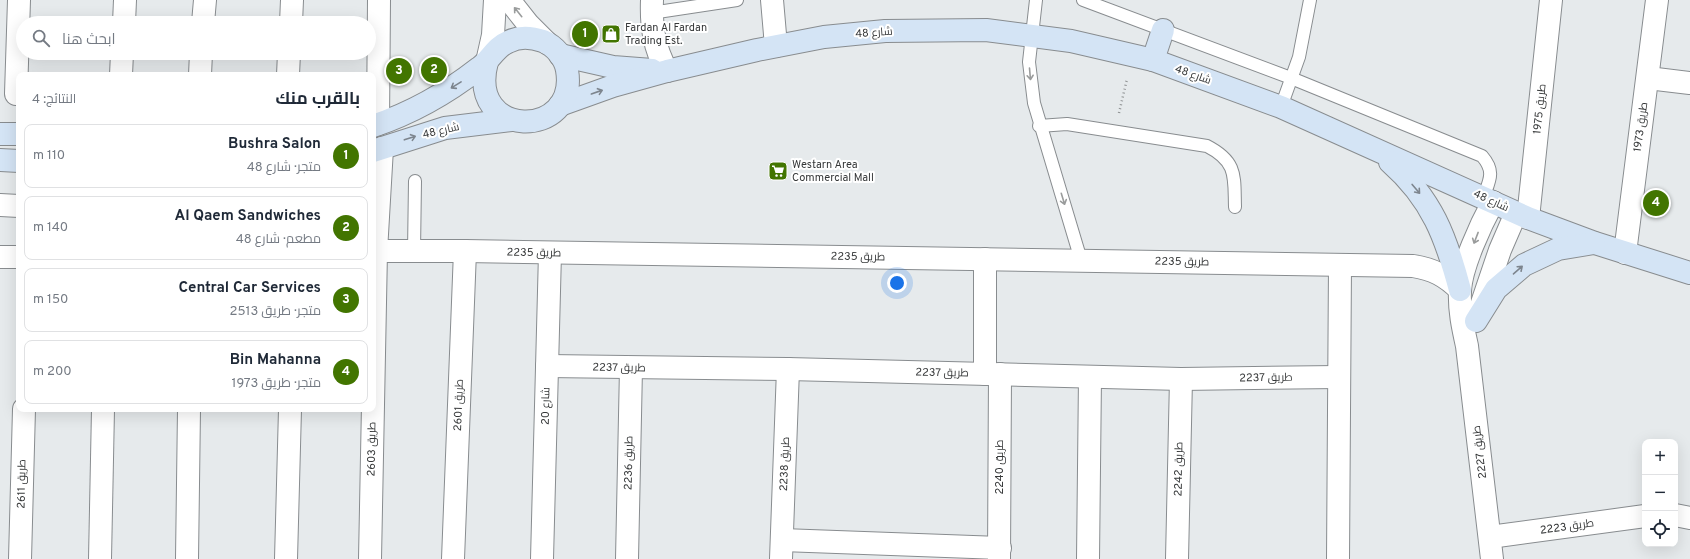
<!DOCTYPE html>
<html lang="ar">
<head>
<meta charset="utf-8">
<style>
	:root { --surface:#fff; --page:#f6f6f7; --text:#1f2937; --muted:#747a83; --line:#e0e1e3; --accent:#427500 }
	body { margin:0; font-family:Overpass,Cairo,sans-serif; background:var(--page); color:var(--text); direction:rtl }
	.controls { position:absolute; right:12px; bottom:12px; display:grid; overflow:hidden; border-radius:8px; box-shadow:0 4px 16px #0002 }
	.controls button { width:36px; height:36px; display:grid; place-items:center; padding:0; border:0; border-bottom:1px solid var(--line); background:var(--surface); color:var(--text); font:20px sans-serif }
	.you { position:absolute; left:897px; top:283px; width:14px; height:14px; margin:-10px; border:3px solid #fff; border-radius:50%; background:#1a73e8; box-shadow:0 0 0 6px #1a73e833 }
	.badge { display:grid; place-items:center; width:26px; height:26px; border-radius:50%; background:var(--accent); color:#fff; font-size:13px; font-weight:700 }
	.pin { position:absolute; translate:-50% -50%; border:2px solid #fff; box-shadow:0 1px 4px #0006 }
	.list { margin:0; padding:0; list-style:none }
	h2 { display:flex; justify-content:space-between; align-items:center; height:52px; margin:0; padding:0 16px; font-size:17px }
	h2 small { font-size:13px; font-weight:400; color:var(--muted) }
	.list li { display:grid; grid-template-columns:26px 1fr auto; gap:12px; align-items:center; box-sizing:border-box; height:64px; margin:0 8px 8px; padding:0 8px; border:1px solid var(--line); border-radius:8px }
	.list b { display:block; font-size:15px; white-space:nowrap }
	.list p { margin:0; font-size:13px; white-space:nowrap; color:var(--muted) }
	.list em { font-size:13px; font-style:normal; color:var(--muted) }
	.icon { flex:none; width:22px; height:22px; fill:none; stroke:currentColor; stroke-width:2; stroke-linecap:round; stroke-linejoin:round }
	.map { position:relative; flex:none; width:1690px; height:559px; overflow:hidden; direction:ltr }
	.search { position:absolute; background:var(--surface); box-shadow:0 4px 16px #0002; left:16px; top:16px; width:360px; height:44px; display:flex; align-items:center; gap:10px; box-sizing:border-box; padding:0 14px; border-radius:22px; color:var(--muted); font-size:15px }
	.panel { position:absolute; background:var(--surface); box-shadow:0 4px 16px #0002; left:16px; top:72px; width:360px; height:340px; border-radius:8px; direction:rtl }
	.map>svg:first-child { display:block }
	.lines { fill:none; stroke-linecap:round; stroke-linejoin:round }
	.lane-casing { stroke:#888c8f; stroke-width:14 }
	.street-casing { stroke:#888c8f; stroke-width:24 }
	.secondary-casing { stroke:#888c8f; stroke-width:24 }
	.path { stroke:#8f9293; stroke-width:2.5; stroke-dasharray:1 3; stroke-linecap:butt }
	.lane { stroke:#fff; stroke-width:12 }
	.street { stroke:#fff; stroke-width:22 }
	.secondary { stroke:#d4e4f5; stroke-width:22 }
	.oneway { stroke:#9a9c9c }
	.oneway2 { stroke:#7d858e }
	.labels { text-anchor:middle; dominant-baseline:central; stroke-width:4; stroke-linejoin:round; paint-order:stroke }
	.poi-label { font-size:11px; fill:#363839; stroke:#fff; text-anchor:start }
	.street-label { font-size:11px; fill:#363839; stroke:#fff }
</style>
</head>
<body>
<div class="map">
<svg width="1690" height="559" viewBox="0 0 1690 559">
	<rect width="100%" height="100%" fill="#e6eaec"/>
	<g class="lines">
		<g class="lane-casing">
			<g id="lane">
				<polyline points="1036,0 1029,62 1034,103 1081,260"/>
				<path d="M1083,0L1291,78L1482,156C1496,172 1489,181 1483,198"/>
				<polyline points="651,13 737,0"/>
				<polyline points="1281,107 1299,57 1310,0"/>
				<path d="M1039,126L1067,124L1207,146C1238,162 1234,177 1235,207"/>
				<polyline points="414,251 415,181"/>
			</g>
		</g>
		<g class="street-casing">
			<g id="street">
				<polyline points="509,0 528,24 547,43"/>
				<path d="M652,0C651,26 654,48 667,71"/>
				<polyline points="772,0 776,46"/>
				<polyline points="124,23 125,0"/>
				<polyline points="203,23 205,0"/>
				<polyline points="291,23 292,0"/>
				<polyline points="487,62 493,35 495,0"/>
				<polyline points="121,75 122,53"/>
				<polyline points="200,75 201,53"/>
				<polyline points="288,75 289,53"/>
				<polyline points="1648,78 1690,83"/>
				<polyline points="16,94 19,0"/>
				<polyline points="378,124 379,0"/>
				<polyline points="0,205 19,206"/>
				<polyline points="1528,218 1551,0"/>
				<path d="M376,251H465L1413,266C1433,269 1446,276 1460,290"/>
				<polyline points="1625,253 1657,0"/>
				<polyline points="0,257 19,257"/>
				<polyline points="985,259 985,374"/>
				<polyline points="1480,309 1500,250 1516,213"/>
				<polyline points="547,366 788,369 1181,379 1338,377"/>
				<polyline points="1675,515 1690,518"/>
				<polyline points="1490,537 1645,516"/>
				<polyline points="782,540 1000,548"/>
				<polyline points="20,559 24,409"/>
				<polyline points="100,559 103,409"/>
				<polyline points="187,559 189,409"/>
				<polyline points="286,559 290,409"/>
				<polyline points="370,559 376,251 382,148"/>
				<polyline points="453,559 465,251"/>
				<polyline points="542,559 550,253"/>
				<polyline points="627,559 631,368"/>
				<polyline points="781,559 788,369"/>
				<polyline points="999,559 1000,374"/>
				<polyline points="1088,559 1090,377"/>
				<polyline points="1177,559 1181,379"/>
				<polyline points="1338,559 1340,265"/>
				<path d="M1492,559L1467,346C1463,328 1459,310 1460,291C1461,267 1481,224 1493,202"/>
			</g>
		</g>
		<g class="secondary-casing">
			<g id="secondary">
				<polyline points="560,55 613,67 652,70"/>
				<polyline points="1153,60 1163,30"/>
				<polyline points="560,105 613,86 667,71 757,50 824,37 885,31 986,30 1071,41 1153,60 1281,107 1528,218 1595,243 1690,273"/>
				<path d="M373,126C412,113 447,93 479,68C490,61 495,47 508,42C519,36 531,37 543,41C555,46 565,58 567,70C579,140 466,140 487,62"/>
				<polyline points="0,134 19,134"/>
				<polyline points="373,151 445,128 511,120"/>
				<polyline points="0,160 19,161"/>
				<path d="M1390,162C1432,199 1446,237 1460,290"/>
				<polyline points="1476,321 1496,289 1524,265 1558,249 1594,243"/>
			</g>
		</g>
		<polyline class="path" points="1119,113 1127,79"/>
		<use href="#lane" class="lane"/>
		<use href="#street" class="street"/>
		<use href="#secondary" class="secondary"/>
	</g>
	<defs><path id="oneway-shaft" d="M-6 0H5M1.5-3L5.5 0L1.5 3" fill="none" stroke-width="1.6" stroke-linecap="round" stroke-linejoin="round"/></defs>
	<g class="oneway">
		<use href="#oneway-shaft" transform="translate(518 12) rotate(-129)"/>
		<use href="#oneway-shaft" transform="translate(1030 74) rotate(85)"/>
		<use href="#oneway-shaft" transform="translate(1063 199) rotate(73)"/>
		<use href="#oneway-shaft" transform="translate(1476 238) rotate(111)"/>
	</g>
	<g class="oneway2">
		<use href="#oneway-shaft" transform="translate(456 85) rotate(148)"/>
		<use href="#oneway-shaft" transform="translate(597 92) rotate(-19)"/>
		<use href="#oneway-shaft" transform="translate(410 138) rotate(-18)"/>
		<use href="#oneway-shaft" transform="translate(1416 189) rotate(50)"/>
		<use href="#oneway-shaft" transform="translate(1518 270) rotate(-41)"/>
	</g>
	<defs>
		<g id="shop-square" transform="scale(1)"><rect x="-9" y="-9" width="18" height="18" rx="4" fill="#427500" stroke="#fff"/><path d="M-5-2.5h2.3a2.7 3.5 0 0 1 5.4 0H5L5.5 6h-11ZM-1.5-2.5h3a1.5 2.3 0 0 0-3 0Z" fill="#fff"/></g>
		<g id="supermarket-square" transform="scale(1)"><rect x="-9" y="-9" width="18" height="18" rx="4" fill="#427500" stroke="#fff"/><path d="M-6-5.5h2.5l.6 2H6L4.5 2H-2.5L-4.4-4H-6ZM-1.5 3.2a1.3 1.3 0 1 0 .1 0ZM3 3.2a1.3 1.3 0 1 0 .1 0Z" fill="#fff"/></g>
	</defs>
	<g fill-rule="evenodd">
		<use href="#shop-square" x="611" y="34"/>
		<use href="#supermarket-square" x="778" y="171"/>
	</g>
	<g class="labels">
		<g class="poi-label">
			<text x="625" y="28">Fardan Al Fardan<tspan x="625" dy="13">Trading Est.</tspan></text>
			<text x="792" y="165">Westarn Area<tspan x="792" dy="13">Commercial Mall</tspan></text>
		</g>
		<g class="street-label">
			<text transform="translate(874 33) rotate(-4)">شارع 48</text>
			<text transform="translate(1193 75) rotate(20)">شارع 48</text>
			<text transform="translate(1540 109) rotate(-84)">طريق 1975</text>
			<text transform="translate(1641 127) rotate(-82)">طريق 1973</text>
			<text transform="translate(441 131) rotate(-13)">شارع 48</text>
			<text transform="translate(1491 201) rotate(24)">شارع 48</text>
			<text transform="translate(534 253) rotate(1)">طريق 2235</text>
			<text transform="translate(858 257) rotate(1)">طريق 2235</text>
			<text transform="translate(1182 262) rotate(1)">طريق 2235</text>
			<text transform="translate(619 368) rotate(1)">طريق 2237</text>
			<text transform="translate(942 373) rotate(1)">طريق 2237</text>
			<text transform="translate(1266 378) rotate(-1)">طريق 2237</text>
			<text transform="translate(459 405) rotate(-88)">طريق 2601</text>
			<text transform="translate(546 406) rotate(-89)">شارع 20</text>
			<text transform="translate(372 449) rotate(-89)">طريق 2603</text>
			<text transform="translate(1480 452) rotate(-97)">طريق 2227</text>
			<text transform="translate(629 463) rotate(-89)">طريق 2236</text>
			<text transform="translate(785 464) rotate(-88)">طريق 2238</text>
			<text transform="translate(1000 467) rotate(-90)">طريق 2240</text>
			<text transform="translate(1179 469) rotate(-89)">طريق 2242</text>
			<text transform="translate(22 484) rotate(-89)">طريق 2611</text>
			<text transform="translate(1567 527) rotate(-8)">طريق 2223</text>
		</g>
	</g>
</svg>
<div class="controls">
<button>+</button>
<button>−</button>
<button><svg class="icon" aria-label="locate" viewBox="0 0 24 24"><circle cx="12" cy="12" r="6"/><path d="M12 2v4M12 18v4M2 12h4M18 12h4"/></svg></button>
</div>
<div class="you"></div>
<div class="pin badge" style="left:585px;top:34px">1</div>
<div class="pin badge" style="left:434px;top:70px">2</div>
<div class="pin badge" style="left:399px;top:71px">3</div>
<div class="pin badge" style="left:1656px;top:203px">4</div>
<div class="search"><svg class="icon" aria-label="search" viewBox="0 0 24 24"><circle cx="10" cy="10" r="6"/><path d="M15 15l6 6"/></svg>ابحث هنا</div>
<section class="panel">
<h2>بالقرب منك<small>النتائج: 4</small></h2>
<ul class="list">
<li><span class="badge">1</span><div><b>Bushra Salon</b><p>متجر · شارع 48</p></div><em>110 m</em></li>
<li><span class="badge">2</span><div><b>Al Qaem Sandwiches</b><p>مطعم · شارع 48</p></div><em>140 m</em></li>
<li><span class="badge">3</span><div><b>Central Car Services</b><p>متجر · طريق 2513</p></div><em>150 m</em></li>
<li><span class="badge">4</span><div><b>Bin Mahanna</b><p>متجر · طريق 1973</p></div><em>200 m</em></li>
</ul>
</section>
</div>
</body>
</html>
